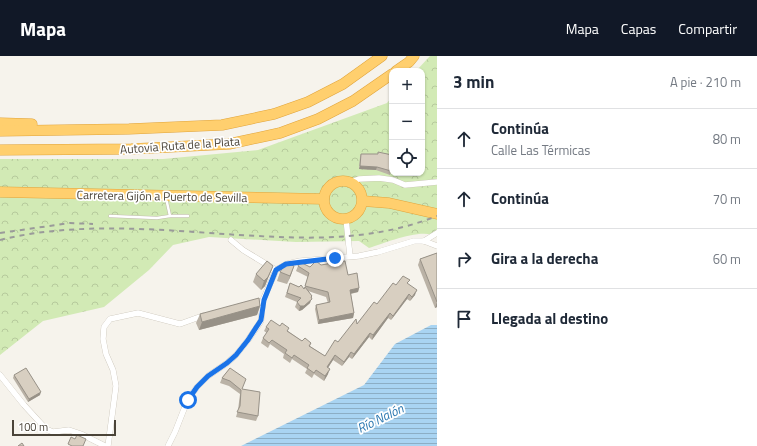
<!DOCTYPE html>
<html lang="es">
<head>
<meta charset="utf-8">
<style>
	:root { --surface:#fff; --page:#f2f2f3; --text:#1f2937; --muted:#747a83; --line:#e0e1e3; --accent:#111827 }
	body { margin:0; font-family:"Titillium Web",sans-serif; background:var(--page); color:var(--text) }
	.controls { position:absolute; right:12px; top:12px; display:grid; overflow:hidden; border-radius:8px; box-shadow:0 1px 3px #0004 }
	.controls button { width:36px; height:36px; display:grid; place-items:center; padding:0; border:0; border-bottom:1px solid var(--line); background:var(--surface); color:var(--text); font:20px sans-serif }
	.scale { position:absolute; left:12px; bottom:10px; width:104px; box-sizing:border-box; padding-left:4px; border:2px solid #4b4439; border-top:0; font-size:11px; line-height:14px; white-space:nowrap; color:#4b4439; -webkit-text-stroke:3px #fff; paint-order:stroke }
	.stop { position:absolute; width:12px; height:12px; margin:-9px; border:3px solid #1a73e8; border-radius:50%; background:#fff }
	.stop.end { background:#1a73e8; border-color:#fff; box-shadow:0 1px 4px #0008 }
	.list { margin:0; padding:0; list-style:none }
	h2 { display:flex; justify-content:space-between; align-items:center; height:52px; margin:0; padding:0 16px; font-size:17px }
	h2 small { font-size:13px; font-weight:400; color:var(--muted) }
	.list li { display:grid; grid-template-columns:26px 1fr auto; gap:12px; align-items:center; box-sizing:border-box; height:60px; padding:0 16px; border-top:1px solid var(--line) }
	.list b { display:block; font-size:15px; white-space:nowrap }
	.list p { margin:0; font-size:13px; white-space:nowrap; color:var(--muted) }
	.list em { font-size:13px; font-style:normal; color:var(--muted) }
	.icon { flex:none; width:22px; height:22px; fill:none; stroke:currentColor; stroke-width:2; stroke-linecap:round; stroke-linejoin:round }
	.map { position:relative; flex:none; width:437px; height:390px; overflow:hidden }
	header { display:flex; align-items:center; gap:24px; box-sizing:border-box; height:56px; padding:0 20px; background:var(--accent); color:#fff }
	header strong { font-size:19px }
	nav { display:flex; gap:22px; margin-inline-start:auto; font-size:14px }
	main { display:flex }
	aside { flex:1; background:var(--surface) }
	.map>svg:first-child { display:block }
	.forest { fill:url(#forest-crowns) }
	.water { fill:url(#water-rules) }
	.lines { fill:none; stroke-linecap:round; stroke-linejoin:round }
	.lane-casing { stroke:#c2bbae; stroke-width:3.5 }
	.street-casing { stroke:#c2bbae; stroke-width:6 }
	.highway-casing { stroke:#e0a43c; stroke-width:11 }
	.lane { stroke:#fff; stroke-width:2.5 }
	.street { stroke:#fff; stroke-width:5.5 }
	.highway { stroke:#ffcf6e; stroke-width:10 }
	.rail { stroke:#9a9a9a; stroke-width:2; stroke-dasharray:5 5; stroke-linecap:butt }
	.wall { fill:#bab2a6 }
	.shaded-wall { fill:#979187 }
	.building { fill:#d8cfc1; stroke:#979187 }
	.route { stroke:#1a73e8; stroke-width:5 }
	.labels { text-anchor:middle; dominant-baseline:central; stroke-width:3.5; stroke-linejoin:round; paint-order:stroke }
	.street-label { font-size:12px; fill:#4b4439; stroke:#fff }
	.water-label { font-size:13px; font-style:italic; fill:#2e7ab2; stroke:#fff }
</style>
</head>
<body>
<header>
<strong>Mapa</strong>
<nav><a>Mapa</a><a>Capas</a><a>Compartir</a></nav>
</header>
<main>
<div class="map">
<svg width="437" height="390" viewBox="0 0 437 390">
	<defs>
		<pattern id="forest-crowns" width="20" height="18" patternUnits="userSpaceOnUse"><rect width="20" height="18" fill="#d2eab5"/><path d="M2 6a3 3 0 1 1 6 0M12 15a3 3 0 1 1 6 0" fill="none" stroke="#b6ca9c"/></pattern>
		<pattern id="water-rules" width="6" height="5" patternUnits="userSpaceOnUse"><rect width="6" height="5" fill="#a9d4f2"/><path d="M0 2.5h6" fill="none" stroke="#8caec5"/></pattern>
	</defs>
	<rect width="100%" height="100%" fill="#f6f3ec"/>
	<path class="forest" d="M430,0H437V181C423,171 385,187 369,192L359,185L296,186L209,181L173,189L149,214L104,251L43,265L0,299V103H163L258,94L387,47L392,41V117H422V15H416Z"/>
	<polygon class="water" points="431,269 437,269 437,390 241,390 364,329 395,288"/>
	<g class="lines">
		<g class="lane-casing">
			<g id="lane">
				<polyline points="166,142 170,160 188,160"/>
				<polyline points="110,160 157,162 170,160"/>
			</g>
		</g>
		<g class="street-casing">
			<g id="street">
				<polyline points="351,126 359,123 379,122 393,124 405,129 437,126"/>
				<polyline points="346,163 350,200"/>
				<polyline points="231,184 243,194 276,214"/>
				<polyline points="424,185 437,177"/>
				<polyline points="0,319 24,349 46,373 53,376 69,374 81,378 105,390"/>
				<polyline points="108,390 116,330 113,314 106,298 103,283 104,271 110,263 138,257 180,268 205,259"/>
				<polyline points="168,390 175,376 188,343 197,331 208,320 227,307 236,299 248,284 261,265 263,244 276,214 287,208 300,205 359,200 378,196 414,185 424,185 437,190"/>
			</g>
		</g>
		<g class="highway-casing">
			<g id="highway">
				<polyline points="396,15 409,6 414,0"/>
				<polyline points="0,67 32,68"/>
				<polyline points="0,75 129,73 222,69 274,58 308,46 343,28 382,0"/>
				<polyline points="0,94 131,93 229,88 280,77 318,63 353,45 392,18"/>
				<circle cx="343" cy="144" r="19"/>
				<polyline points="0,136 324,143"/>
				<polyline points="363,145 389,147 437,158"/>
			</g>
		</g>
		<use href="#lane" class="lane"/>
		<use href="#street" class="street"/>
		<use href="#highway" class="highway"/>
		<g class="rail">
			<polyline points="0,177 70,167 93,168"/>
			<path d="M0,184C76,165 162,174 239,179C308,183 371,186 437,160"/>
		</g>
	</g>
	<g class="wall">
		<polygon points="361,98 391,115 390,119 376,114 359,113 360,101"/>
		<polygon points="437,197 437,251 435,252 418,209 420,203"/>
		<polygon points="321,209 348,219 359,232 358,236 351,238 354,257 353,262 318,268 315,253 316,249 328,247 326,241 308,235 312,240 310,247 302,254 299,255 295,251 297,246 285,241 290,227 304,233 308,221 296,215 298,210 310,211"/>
		<polygon points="280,216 291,219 287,228 277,225"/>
		<polygon points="256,218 269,218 265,230 261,234 253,226"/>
		<polygon points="408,228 415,239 410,245 407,243 391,264 388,262 372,284 369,281 352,303 349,301 342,310 333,304 328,312 328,318 324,325 314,318 312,322 305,317 307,313 292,303 290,307 283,302 284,298 270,288 268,292 261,287 263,282 267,277 264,275 266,271 288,275 302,285 311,287 310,290 325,300 396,229"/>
		<polygon points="260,250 257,259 199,274 196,267 200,258"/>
		<polygon points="230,312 258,360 256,365 236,361 238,354 240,338 229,330 220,327 222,322"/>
		<polygon points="14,319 40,339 28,346 13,322"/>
	</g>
	<g class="shaded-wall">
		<polygon points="360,110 377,111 376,114 359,113"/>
		<polygon points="273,210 265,230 261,234 264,225"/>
		<polygon points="294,210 291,219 287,228 290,220"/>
		<polygon points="359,232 358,236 348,238 350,234"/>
		<polygon points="417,234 415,239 410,245 412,241"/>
		<polygon points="409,238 407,243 391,264 393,260"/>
		<polygon points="312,240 310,247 302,254 299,255 300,250"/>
		<polygon points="437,246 437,251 435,252"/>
		<polygon points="260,250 257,259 199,274 202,266"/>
		<polygon points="354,257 353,262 318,268 319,264"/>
		<polygon points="390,257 388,262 372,284 373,279"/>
		<polygon points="370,277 369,281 352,303 354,298"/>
		<polygon points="351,296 349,301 342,310 344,306"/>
		<polygon points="335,299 333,304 325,316 327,311"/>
		<polygon points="330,313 328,318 324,325 325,320"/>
		<polygon points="41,336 40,339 28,346 29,343"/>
	</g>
	<g class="building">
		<polygon points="378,96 392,99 391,115 377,111 360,110 361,98 378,98"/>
		<polygon points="437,197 437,246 420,203"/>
		<polygon points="267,205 273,210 268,221 264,225 256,218"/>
		<polygon points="316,205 321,209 345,205 348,219 357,217 359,232 350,234 354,257 319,264 316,249 330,246 328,236 305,230 309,217 298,210 300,206 310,211"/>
		<polygon points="285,208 288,208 294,210 290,220 280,216"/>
		<polygon points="403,220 410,224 407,227 417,234 412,241 409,238 393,260 390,257 373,279 370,277 354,298 351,296 344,306 335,299 327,311 330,313 325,320 316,314 314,317 307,312 309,309 294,299 292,302 285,297 287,294 272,284 269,287 263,282 269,273 266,271 271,264 280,270 282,267 289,272 287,275 302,285 305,282 311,287 309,290 325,300 335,284 338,286 356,263 357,268 374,246 377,248 393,227 396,229"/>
		<polygon points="290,227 299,231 301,229 304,233 305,231 312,240 311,241 312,243 304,250 300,250 297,246 301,242 287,237"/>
		<polygon points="259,242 260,250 202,266 200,258"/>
		<polygon points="26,312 41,336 29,343 14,319"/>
		<polygon points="230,312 246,323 242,333 260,336 258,360 237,356 240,350 241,334 230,325 222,322"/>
		<polygon points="77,379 86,383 83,390 72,390 68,388 71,381 75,383"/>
		<polygon points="22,387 24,390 18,390"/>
	</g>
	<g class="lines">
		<polyline class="route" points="188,344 197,331 208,320 227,307 236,299 248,284 261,264 264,244 276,214 286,208 335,202"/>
	</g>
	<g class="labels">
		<g class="street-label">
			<text transform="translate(180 89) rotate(-4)">Autovía Ruta de la Plata</text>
			<text transform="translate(162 140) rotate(1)">Carretera Gijón a Puerto de Sevilla</text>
		</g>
		<g class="water-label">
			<text transform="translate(380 362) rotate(-26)">Río Nalón</text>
		</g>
	</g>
</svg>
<div class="controls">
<button>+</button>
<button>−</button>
<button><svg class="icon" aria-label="locate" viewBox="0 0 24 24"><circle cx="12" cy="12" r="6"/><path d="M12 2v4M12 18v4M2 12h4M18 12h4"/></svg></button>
</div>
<div class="scale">100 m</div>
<div class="stop" style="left:188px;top:344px"></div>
<div class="stop end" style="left:335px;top:202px"></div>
</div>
<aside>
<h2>3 min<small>A pie · 210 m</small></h2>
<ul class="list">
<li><svg class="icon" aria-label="ahead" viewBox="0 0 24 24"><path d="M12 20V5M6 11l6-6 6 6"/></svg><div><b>Continúa</b><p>Calle Las Térmicas</p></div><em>80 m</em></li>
<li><svg class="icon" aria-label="ahead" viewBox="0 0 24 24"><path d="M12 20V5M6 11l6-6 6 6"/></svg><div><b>Continúa</b></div><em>70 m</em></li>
<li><svg class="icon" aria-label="right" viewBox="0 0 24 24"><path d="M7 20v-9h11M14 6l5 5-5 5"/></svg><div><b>Gira a la derecha</b></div><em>60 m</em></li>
<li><svg class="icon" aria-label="arrive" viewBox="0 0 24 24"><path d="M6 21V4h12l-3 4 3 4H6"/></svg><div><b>Llegada al destino</b></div></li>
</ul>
</aside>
</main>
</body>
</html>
